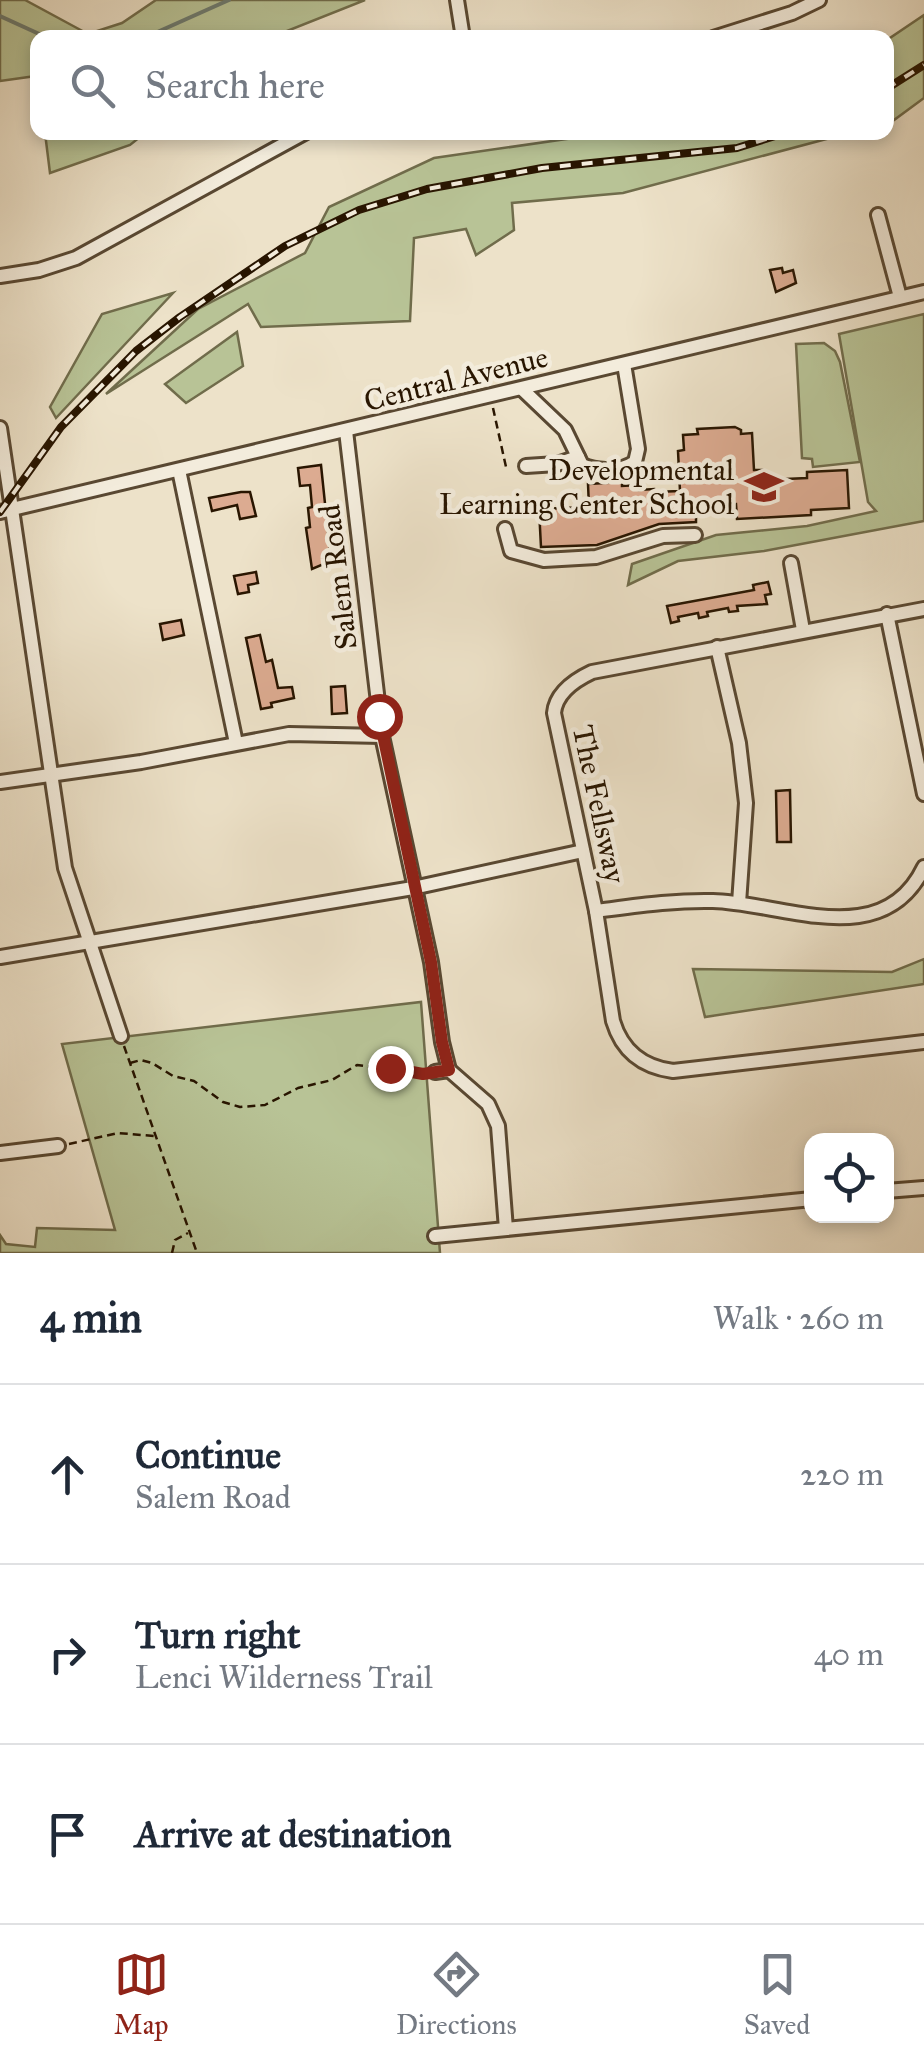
<!DOCTYPE html>
<html lang="en">
<head>
<meta charset="utf-8">
<style>
	:root { --surface:#fff; --page:#f2f2f3; --text:#1f2937; --muted:#747a83; --line:#e0e1e3; --accent:#8f2418 }
	body { margin:0; font-family:"IM FELL Great Primer",serif; background:var(--page); color:var(--text) }
	.controls { position:absolute; right:30px; bottom:30px; display:grid; overflow:hidden; border-radius:20px; box-shadow:0 5px 15px #0003 }
	.controls button { width:90px; height:90px; display:grid; place-items:center; padding:0; border:0; border-bottom:2px solid var(--line); background:var(--surface); color:var(--text); font:50px sans-serif }
	.stop { position:absolute; width:30px; height:30px; margin:-22px; border:8px solid #8f2418; border-radius:50%; background:#fff }
	.stop.end { background:#8f2418; border-color:#fff; box-shadow:0 2px 10px #0008 }
	.list { margin:0; padding:0; list-style:none }
	h2 { display:flex; justify-content:space-between; align-items:center; height:130px; margin:0; padding:0 40px; font-size:42px }
	h2 small { font-size:32px; font-weight:400; color:var(--muted) }
	.list li { display:grid; grid-template-columns:65px 1fr auto; gap:30px; align-items:center; box-sizing:border-box; height:180px; padding:0 40px; border-top:2px solid var(--line) }
	.list b { display:block; font-size:38px; white-space:nowrap }
	.list p { margin:0; font-size:32px; white-space:nowrap; color:var(--muted) }
	.list em { font-size:32px; font-style:normal; color:var(--muted) }
	.icon { flex:none; width:55px; height:55px; fill:none; stroke:currentColor; stroke-width:2; stroke-linecap:round; stroke-linejoin:round }
	.map { position:relative; flex:none; width:924px; height:1253px; overflow:hidden }
	.search { position:absolute; background:var(--surface); box-shadow:0 5px 15px #0003; left:30px; right:30px; top:30px; height:110px; display:flex; align-items:center; gap:25px; box-sizing:border-box; padding:0 35px; border-radius:20px; color:var(--muted); font-size:38px }
	.sheet { height:670px; background:var(--surface) }
	nav { display:flex; justify-content:space-around; align-items:center; box-sizing:border-box; height:140px; border-top:2px solid var(--line); background:var(--surface); font-size:28px; color:var(--muted) }
	nav a { display:grid; justify-items:center; gap:5px }
	nav .on { color:var(--accent) }
	.map>svg:first-child { display:block }
	.green { fill:#b8c396; stroke:#706c4b; stroke-width:2.5 }
	.lines { fill:none; stroke-linecap:round; stroke-linejoin:round }
	.stream { stroke:#6c7a6f; stroke-width:4 }
	.building { fill:#dcab91; stroke:#281500; stroke-width:2.5 }
	.minor-casing { stroke:#594832; stroke-width:18 }
	.path { stroke:#281500; stroke-width:2.5; stroke-dasharray:8 5; stroke-linecap:butt }
	.minor { stroke:#f3ecdc; stroke-width:12 }
	.rail-casing { stroke:#281500; stroke-width:8 }
	.rail { stroke:#f3ecdc; stroke-width:4; stroke-dasharray:11; stroke-linecap:butt }
	.route { stroke:#8f2418; stroke-width:12 }
	.labels { text-anchor:middle; dominant-baseline:central; stroke-width:9; stroke-linejoin:round; paint-order:stroke }
	.street-label { font-size:30px; fill:#281500; stroke:#f3ecdc }
	.poi-label { font-size:30px; fill:#281500; stroke:#f3ecdc; text-anchor:end }
</style>
</head>
<body>
<div class="map">
<svg width="924" height="1253" viewBox="0 0 924 1253">
	<rect width="100%" height="100%" fill="#ede2c9"/>
	<filter id="stains"><feTurbulence type="fractalNoise" baseFrequency=".002" numOctaves="4"/><feColorMatrix values="0 0 0 0 .2 0 0 0 0 .09 0 0 0 0 .02 0 0 0 .5 -.17"/></filter>
	<radialGradient id="worn" r=".72"><stop offset=".6" stop-color="#630" stop-opacity="0"/><stop offset="1" stop-color="#630" stop-opacity=".3"/></radialGradient>
	<g class="green">
		<polygon points="0,0 25,0 88,34 122,23 156,0 365,0 272,37 38,38 37,84 36,76 0,81"/>
		<polygon points="924,15 924,98 894,120 887,122 887,40"/>
		<polygon points="45,133 45,132 145,133 130,145 50,173"/>
		<polygon points="608,133 849,133 623,193 512,203 514,230 476,255 466,229 414,238 410,321 261,327 248,304 106,394 198,309 305,253 329,207 434,158"/>
		<polygon points="173,293 56,418 50,407 102,314"/>
		<polygon points="924,314 924,521 764,551 678,561 628,585 632,564 716,535 807,526 876,511 868,502 839,334"/>
		<polygon points="237,332 243,366 186,403 165,384"/>
		<polygon points="824,343 835,351 840,362 860,462 813,467 812,459 802,458 796,344"/>
		<polygon points="924,959 924,984 705,1017 693,969 892,972"/>
		<polygon points="421,1002 440,1253 0,1253 0,1235 6,1244 35,1247 37,1228 115,1230 62,1044"/>
	</g>
	<g class="lines">
		<g class="stream">
			<polyline points="0,16 48,38"/>
			<polyline points="144,38 229,0"/>
		</g>
	</g>
	<g class="building">
		<polygon points="782,268 783,273 793,270 796,283 776,292 770,270"/>
		<polygon points="735,427 741,430 741,434 752,433 754,470 763,470 763,480 807,478 807,472 847,470 849,508 811,510 811,515 737,519 736,504 696,506 696,522 659,524 597,545 541,547 539,509 589,507 588,484 622,482 622,486 639,485 639,490 654,489 654,492 680,491 678,451 684,450 683,435 698,434 697,429"/>
		<polygon points="321,465 331,561 312,569 306,528 310,527 308,508 312,507 310,485 300,486 298,468"/>
		<polygon points="241,492 250,492 256,516 240,519 237,505 212,511 209,498"/>
		<polygon points="256,572 258,583 248,585 249,592 238,594 234,576"/>
		<polygon points="768,582 771,594 765,595 767,604 737,606 738,611 729,612 728,608 707,612 708,616 699,618 698,613 678,617 679,621 671,623 667,606 754,590 753,585"/>
		<polygon points="181,620 184,635 163,640 160,624"/>
		<polygon points="260,635 266,662 272,660 278,688 292,687 294,698 271,703 272,707 261,709 246,638"/>
		<polygon points="345,686 347,713 332,714 331,687"/>
		<polygon points="790,790 791,842 777,842 776,791"/>
	</g>
	<g class="lines">
		<g class="minor-casing">
			<g id="minor">
				<polyline points="457,0 463,38"/>
				<polyline points="713,38 792,13 819,0"/>
				<polyline points="878,215 900,297"/>
				<polyline points="0,276 39,270 76,258 306,132"/>
				<path d="M522,389L565,430L582,465C597,472 621,472 635,462L638,449L624,364"/>
				<polyline points="0,428 65,868 121,1036"/>
				<polyline points="346,431 382,736 431,962 442,1042 449,1070"/>
				<polyline points="526,466 557,464 578,457"/>
				<polyline points="179,470 236,743"/>
				<polyline points="0,512 924,292"/>
				<polyline points="505,529 511,551 544,560 596,557 663,536 695,535"/>
				<polyline points="791,563 803,630"/>
				<path d="M924,609L592,672C575,680 556,692 554,713L596,911L613,1021C622,1051 642,1067 673,1071L924,1042"/>
				<polyline points="887,614 924,794"/>
				<polyline points="717,647 739,743 746,803 739,903"/>
				<polyline points="0,782 141,762 289,734 382,736"/>
				<path d="M596,911C635,906 674,900 713,901C784,903 883,953 924,867"/>
				<polyline points="0,957 413,888 583,851"/>
				<polyline points="435,1072 449,1070 488,1104 498,1126 506,1229"/>
				<polyline points="0,1153 58,1146"/>
				<polyline points="886,1191 924,1188"/>
				<polyline points="435,1236 812,1199"/>
			</g>
		</g>
		<g class="path">
			<polyline points="493,408 506,467"/>
			<polyline points="124,1046 197,1253"/>
			<polyline points="130,1063 141,1060 152,1063 173,1076 194,1081 223,1102 240,1107 265,1105 298,1088 332,1080 357,1065 425,1074"/>
			<polyline points="69,1144 118,1133 154,1136"/>
			<polyline points="172,1253 175,1240 188,1233"/>
		</g>
		<use href="#minor" class="minor"/>
		<g class="rail-casing">
			<g id="rail">
				<polyline points="886,89 924,65"/>
				<polyline points="0,512 61,427 136,351 180,317 285,246 359,210 427,189 542,168 737,148 788,132"/>
			</g>
		</g>
		<use href="#rail" class="rail"/>
	</g>
	<g class="lines">
		<polyline class="route" points="379,716 431,962 442,1042 449,1070 423,1074 390,1068"/>
	</g>
	<defs>
		<g id="school-bare" transform="scale(3)"><path d="M0-5L7-2L0 1L-7-2ZM-4 1L0 2.5L4 1V4Q0 6-4 4Z" fill="#8f2418" stroke="#f3ecdc" stroke-width="2.5" paint-order="stroke"/></g>
	</defs>
	<g fill-rule="evenodd">
		<use href="#school-bare" x="764" y="487"/>
	</g>
	<g class="labels">
		<g class="street-label">
			<text transform="translate(456 379) rotate(-14)">Central Avenue</text>
			<text transform="translate(338 577) rotate(-97)">Salem Road</text>
			<text transform="translate(599 804) rotate(78)">The Fellsway</text>
		</g>
		<g class="poi-label">
			<text x="734" y="470">Developmental<tspan x="734" dy="34">Learning Center School</tspan></text>
		</g>
	</g>
	<rect width="100%" height="100%" filter="url(#stains)"/>
	<rect width="100%" height="100%" fill="url(#worn)"/>
</svg>
<div class="controls">
<button><svg class="icon" aria-label="locate" viewBox="0 0 24 24"><circle cx="12" cy="12" r="6"/><path d="M12 2v4M12 18v4M2 12h4M18 12h4"/></svg></button>
</div>
<div class="stop" style="left:379px;top:716px"></div>
<div class="stop end" style="left:390px;top:1068px"></div>
<div class="search"><svg class="icon" aria-label="search" viewBox="0 0 24 24"><circle cx="10" cy="10" r="6"/><path d="M15 15l6 6"/></svg>Search here</div>
</div>
<section class="sheet">
<h2>4 min<small>Walk · 260 m</small></h2>
<ul class="list">
<li><svg class="icon" aria-label="ahead" viewBox="0 0 24 24"><path d="M12 20V5M6 11l6-6 6 6"/></svg><div><b>Continue</b><p>Salem Road</p></div><em>220 m</em></li>
<li><svg class="icon" aria-label="right" viewBox="0 0 24 24"><path d="M7 20v-9h11M14 6l5 5-5 5"/></svg><div><b>Turn right</b><p>Lenci Wilderness Trail</p></div><em>40 m</em></li>
<li><svg class="icon" aria-label="arrive" viewBox="0 0 24 24"><path d="M6 21V4h12l-3 4 3 4H6"/></svg><div><b>Arrive at destination</b></div></li>
</ul>
</section>
<nav>
<a class="on"><svg class="icon" aria-label="map" viewBox="0 0 24 24"><path d="M3 6l6-2 6 2 6-2v14l-6 2-6-2-6 2zM9 4v14M15 6v14"/></svg>Map</a>
<a><svg class="icon" aria-label="directions" viewBox="0 0 24 24"><path d="M12 3l9 9-9 9-9-9zM9 14v-3h6M13 9l2 2-2 2"/></svg>Directions</a>
<a><svg class="icon" aria-label="saved" viewBox="0 0 24 24"><path d="M7 4h10v16l-5-4-5 4z"/></svg>Saved</a>
</nav>
</body>
</html>
